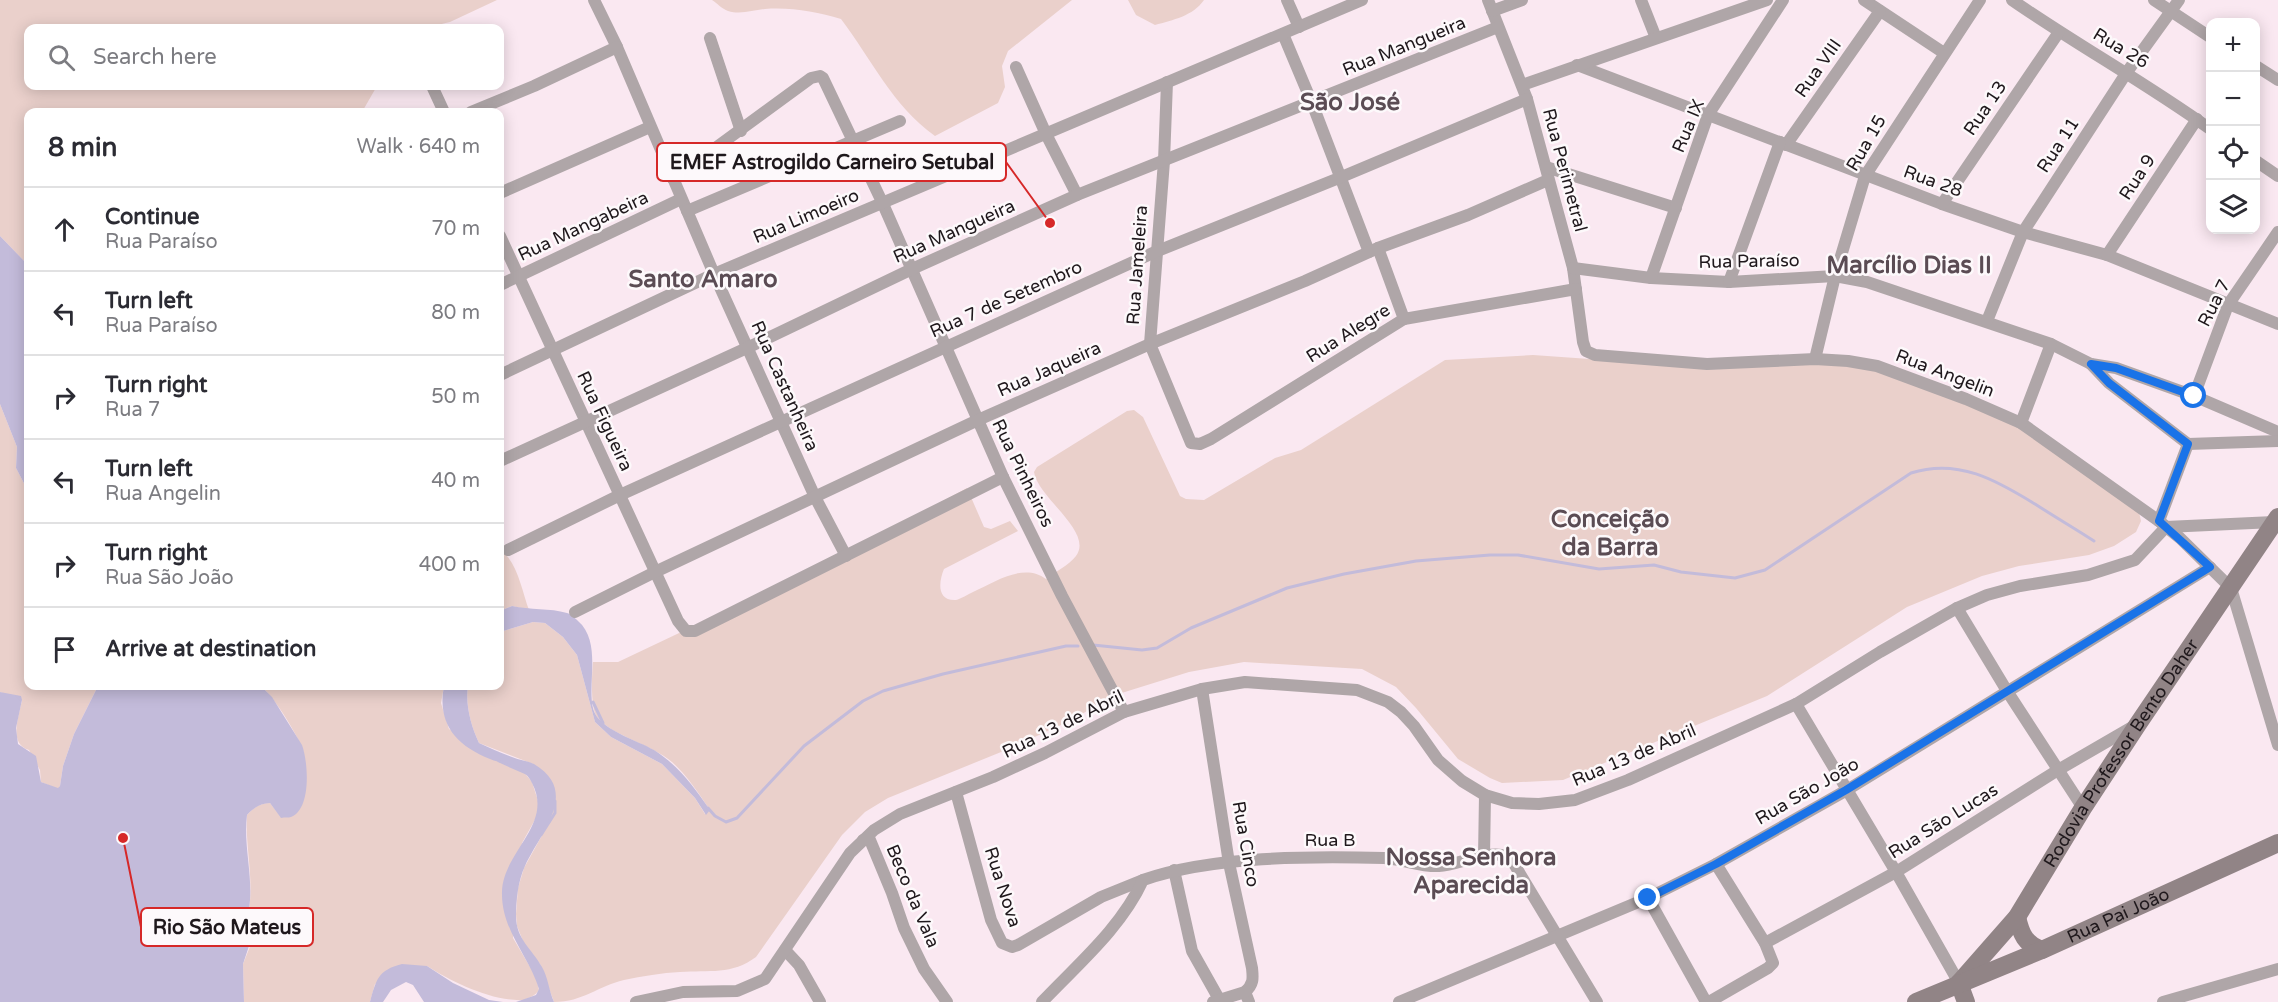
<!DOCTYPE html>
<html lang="en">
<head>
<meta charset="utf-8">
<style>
	:root { --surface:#fff; --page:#f2f2f3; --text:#2b2b33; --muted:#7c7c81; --line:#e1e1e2 }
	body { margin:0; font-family:"Varela Round",sans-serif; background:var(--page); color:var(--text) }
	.controls { position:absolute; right:18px; top:18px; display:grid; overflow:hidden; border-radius:12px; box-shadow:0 3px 15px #0003 }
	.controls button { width:54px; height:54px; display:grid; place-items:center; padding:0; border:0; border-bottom:2px solid var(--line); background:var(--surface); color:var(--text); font:30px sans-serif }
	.stop { position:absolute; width:18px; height:18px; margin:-14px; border:4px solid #1a73e8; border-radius:50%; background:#fff }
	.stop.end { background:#1a73e8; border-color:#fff; box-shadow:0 2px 6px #0008 }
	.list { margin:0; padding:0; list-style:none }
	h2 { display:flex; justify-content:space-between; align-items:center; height:78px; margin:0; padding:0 24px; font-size:26px }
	h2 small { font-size:20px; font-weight:400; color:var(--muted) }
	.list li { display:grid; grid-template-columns:39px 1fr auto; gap:18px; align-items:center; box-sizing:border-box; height:84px; padding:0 24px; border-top:2px solid var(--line) }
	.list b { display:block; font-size:22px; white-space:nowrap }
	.list p { margin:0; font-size:20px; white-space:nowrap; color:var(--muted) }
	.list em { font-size:20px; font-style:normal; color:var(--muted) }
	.icon { flex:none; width:33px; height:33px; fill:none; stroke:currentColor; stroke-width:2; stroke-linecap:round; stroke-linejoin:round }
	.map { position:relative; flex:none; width:2278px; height:1002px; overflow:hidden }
	.search { position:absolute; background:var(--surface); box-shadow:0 3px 15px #0003; left:24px; top:24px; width:480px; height:66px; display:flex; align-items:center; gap:15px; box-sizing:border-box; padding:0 21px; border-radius:12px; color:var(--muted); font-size:22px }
	.panel { position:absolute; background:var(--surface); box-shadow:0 3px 15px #0003; left:24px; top:108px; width:480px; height:582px; border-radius:12px }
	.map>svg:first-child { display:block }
	.green { fill:#ead0cb }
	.water { fill:#c3bbda }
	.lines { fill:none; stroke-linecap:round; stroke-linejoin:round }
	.stream { stroke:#c3bbda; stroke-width:3 }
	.street { stroke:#afa6a8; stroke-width:12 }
	.secondary { stroke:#918486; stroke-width:18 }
	.route { stroke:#1a73e8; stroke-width:8 }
	.labels { text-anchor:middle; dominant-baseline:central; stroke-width:5; stroke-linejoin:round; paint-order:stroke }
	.street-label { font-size:18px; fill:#1f181c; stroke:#fdf9fb }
	.district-label { font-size:24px; font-weight:bold; fill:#5b4c54; stroke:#fdf9fb }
	.leader { fill:none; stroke:#d62828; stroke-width:2 }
	.callout-dot { fill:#d62828; stroke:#fdf9fb; stroke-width:2 }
	.callout { fill:#fdf9fb; stroke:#d62828; stroke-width:2 }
	.callout-label { font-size:20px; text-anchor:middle; font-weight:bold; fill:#1f181c }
</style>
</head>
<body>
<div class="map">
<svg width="2278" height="1002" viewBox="0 0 2278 1002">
	<rect width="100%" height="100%" fill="#fae8f1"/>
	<g class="green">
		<polygon points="0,0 497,0 450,22 425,28 28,28 28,86 377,86 362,112 28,112 28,265 0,236"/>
		<path d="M712,0H1072L1008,51L1002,66L1005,87L998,103L935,136C892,105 872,60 841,19C817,12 791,7 765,9C753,10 741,15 728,11C722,9 717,3 712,0Z"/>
		<path d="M1128,0H1204C1193,16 1173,20 1155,25L1136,15Z"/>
		<path d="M1533,355L1632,362H1784L1879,368L2013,422L2138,508L2141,521L2136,532L2114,546L2089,555L2019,566L1982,576L1907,607L1767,696L1563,780L1502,783L1490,778L1458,759L1416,708L1396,687L1362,669L1244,662L1189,672L1112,696L1072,720L1006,750L888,798L865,812L842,835L756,957C732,975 709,970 680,972C662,973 642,976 624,980C598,986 583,1002 554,1002L540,964L525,946L517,926L516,914L518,888L524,868L546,828L533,764L479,743C471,726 465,704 468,686H500V632L533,622L545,623L563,637L577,655L595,722L611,737L662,764L695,798L705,814L710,810C699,794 687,775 672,762C653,745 612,736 597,717C590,707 592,674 593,662H618L837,558L967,488L984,527L991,529L1010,521L1018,531L944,569C939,581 936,601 956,600C961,599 968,594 973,592C995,582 1024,562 1046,579C1055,572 1069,565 1076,556C1094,532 1038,498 1034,472L1037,467L1127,411L1134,410L1143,417L1180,496L1186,499L1204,500L1275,458L1301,450L1445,360Z"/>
		<path d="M0,404L17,447L16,468L28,491V686H98L74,734L63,766L60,786L58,789L41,782L40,770L29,750C8,744 19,716 22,700L0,692Z"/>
		<path d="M500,550C517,560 522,591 529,610L512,606L500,611Z"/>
		<path d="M261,686H444L441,703L449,729L508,765L523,771L532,782L539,804L537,816L522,843L513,938L536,977L539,990C535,996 530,997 524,1000C493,1002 452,982 427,966L375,984L370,1002H244L243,964L251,944L246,936L239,939C236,926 247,921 249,909C254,878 245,846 247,815C253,808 260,803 270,803L281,817L304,753C297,733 276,700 261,686Z"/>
	</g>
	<g class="water">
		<polygon points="0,236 28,265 28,491 16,468 17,447 0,404"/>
		<path d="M512,606C530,610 550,608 567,613C571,614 575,618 578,621C606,645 581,699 598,718C611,733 636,740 654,750C678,765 694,787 710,810L706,815L695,798L662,764L611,737L595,722L577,655L563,637L545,623L533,622L500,632V611Z"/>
		<path d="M98,686H261L272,697L302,745C308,761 312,809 291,817C288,818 285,817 281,818L270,803C261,803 253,808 247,815C243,846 254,878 249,909C247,921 236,926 240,939L250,935L252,937L243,964L244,1002H0V692L21,696L22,700L16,728L18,744L36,756L41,782L58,788L60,786L63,766L74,734Z"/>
		<path d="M444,686H468C465,704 471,726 479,743C490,748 501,753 512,757C519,760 528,761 534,764C581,792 540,833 525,866C518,881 516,900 516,916C516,939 532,949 542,967C548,977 549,991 554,1002H516L536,995L539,989C529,956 501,930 502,892C503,851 554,825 532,783C524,766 505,765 490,759C455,745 437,723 444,686Z"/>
		<path d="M402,964L427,966L453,983L489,1000L503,1002H424L413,985L406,982L391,990L383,1002H370C376,980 378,970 402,964Z"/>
	</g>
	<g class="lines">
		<g class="stream">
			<path d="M1093,645L1142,650L1157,648L1191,628L1287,588L1344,574L1416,561L1490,555H1518L1599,569L1654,565L1681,572L1735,578L1765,570L1911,473C1958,458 1996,480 2035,504C2055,517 2074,528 2094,541"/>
			<polyline points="593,702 603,723"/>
			<polyline points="499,761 526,773"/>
			<polyline points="708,808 715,816 726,822 737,818 804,746 863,701 883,691 943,674 1066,646 1078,646"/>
			<polyline points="541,835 555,813 555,801"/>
		</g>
		<g class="street">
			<polyline points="594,0 617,47 714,274 815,497 846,556"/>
			<polyline points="1287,0 1299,27"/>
			<polyline points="1488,0 1527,99 1573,268 1583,342 1586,351 1595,355 1707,364 1815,359 1848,361 1877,366 1966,399 2021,423 2159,521 2180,538 2231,588 2278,745"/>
			<polyline points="1641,0 1656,38"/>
			<polyline points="1864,0 1944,53"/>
			<path d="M2012,0C2077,45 2146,83 2210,129"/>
			<polyline points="2154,0 2210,37"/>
			<polyline points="1492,11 1522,0"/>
			<polyline points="1283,34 1312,103 1369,252"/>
			<polyline points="710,38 741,131"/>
			<polyline points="1577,65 1942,204 2023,232 2107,255 2278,324"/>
			<polyline points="2256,66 2278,80"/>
			<polyline points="1016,67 1046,134 1077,195"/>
			<polyline points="1167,82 1164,161 1150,344 1191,443 1200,444 1211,439 1404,319 1576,289"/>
			<polyline points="1522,85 1767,0"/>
			<polyline points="432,86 444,112"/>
			<polyline points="471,112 534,86 617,47"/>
			<polyline points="1786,145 1880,11"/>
			<polyline points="2256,161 2278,176"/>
			<polyline points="1546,167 1676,208"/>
			<polyline points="673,179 811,78 820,76 823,78 883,204 1003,477 1062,596 1124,712"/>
			<polyline points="500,193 650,127"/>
			<polyline points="1942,204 2059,32"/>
			<polyline points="687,211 900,121"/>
			<polyline points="500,236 678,621 686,631 695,631 1003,477"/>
			<polyline points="1378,248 1404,319"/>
			<polyline points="2107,255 2197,119"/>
			<polyline points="1573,268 1651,278 1729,282 1835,276 1867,282 2051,344 2091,364 2116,368 2194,396 2278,432"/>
			<polyline points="1651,278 1708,115 1783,0"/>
			<polyline points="1729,282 1780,142"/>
			<polyline points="500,285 681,199"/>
			<polyline points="1987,321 2023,232 2127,72 2179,0"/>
			<polyline points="1815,359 1835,276 1865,176 1980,0"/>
			<polyline points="2091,364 2109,383 2188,444 2278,441"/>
			<polyline points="500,375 714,274 1362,0"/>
			<polyline points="2194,396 2228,305 2278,232"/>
			<polyline points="2021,423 2051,344"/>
			<polyline points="500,461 749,347 912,269 1077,195 1498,27"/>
			<polyline points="2159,521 2188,444"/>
			<polyline points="508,550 620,495 1155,252 1339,178 1527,99"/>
			<polyline points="1957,608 2007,691 2083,808"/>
			<polyline points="575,612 655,572 978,420 1150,344 1305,281 1378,248 1468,215 1548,180"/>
			<path d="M1202,689L1229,863L1252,968C1253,978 1254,984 1245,992L1249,1002"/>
			<polyline points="1796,704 1896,872 1959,983"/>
			<polyline points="956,792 991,920 1002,943 1012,947 1018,945 1101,897 1143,880"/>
			<polyline points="863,840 870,840 892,893 904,928 924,969 947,1002"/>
			<polyline points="1484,857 1485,795"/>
			<polyline points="1174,870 1192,951 1219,999"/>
			<polyline points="1648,898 1706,1002"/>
			<polyline points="1765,943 1896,872 2058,770 2134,726"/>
			<polyline points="785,950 799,965 820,1002"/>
			<polyline points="636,1002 683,992 737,991 765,979 850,853 874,830 900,814 993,777 1045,753 1124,712 1202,689 1245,682 1357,690 1388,702 1401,712 1414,726 1438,760 1462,781 1485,795 1512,803 1539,804 1575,800 1628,780 1796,704 1880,652 1957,608 1987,595 2020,586 2088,575 2135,560 2166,527 2274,522"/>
			<path d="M1042,1002C1078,964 1121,928 1143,880C1211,856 1312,856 1384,858C1403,859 1420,867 1439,866C1458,865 1487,850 1506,856C1512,858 1517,869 1520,874L1597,1002"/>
			<polyline points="1213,1002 1245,992"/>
			<polyline points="1399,1002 1648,898 1716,864 1847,790 2210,567"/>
			<polyline points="1709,1002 1768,968 1773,963 1765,943 1716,864"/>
			<polyline points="2163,1002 2278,969"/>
		</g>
		<g class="secondary">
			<path d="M2017,917C2021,934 2025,944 2042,950"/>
			<path id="s1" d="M1959,983L2017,917L2083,808L2138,724L2278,517"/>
			<polyline points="1959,983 1966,1002"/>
			<path id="s2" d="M1916,1002L2042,950L2278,843"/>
		</g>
	</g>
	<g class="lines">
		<polyline class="route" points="1648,898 1716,864 1846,790 2210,567 2159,521 2188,444 2109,383 2091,364 2116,368 2194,396"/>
	</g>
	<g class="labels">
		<g class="street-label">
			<text transform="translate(1404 46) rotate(-22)">Rua Mangueira</text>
			<text transform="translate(2121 48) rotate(31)">Rua 26</text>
			<text transform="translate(1818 68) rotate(-55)">Rua VIII</text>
			<text transform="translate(1985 108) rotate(-56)">Rua 13</text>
			<text transform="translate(1688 126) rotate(-67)">Rua IX</text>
			<text transform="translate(1866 143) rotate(-60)">Rua 15</text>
			<text transform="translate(2058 145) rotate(-57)">Rua 11</text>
			<text transform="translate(1565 170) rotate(75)">Rua Perimetral</text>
			<text transform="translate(2137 177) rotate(-57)">Rua 9</text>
			<text transform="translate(1933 181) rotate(20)">Rua 28</text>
			<text transform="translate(806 216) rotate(-23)">Rua Limoeiro</text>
			<text transform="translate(583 226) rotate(-25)">Rua Mangabeira</text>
			<text transform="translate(954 231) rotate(-24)">Rua Mangueira</text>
			<text transform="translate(1749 261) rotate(-1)">Rua Paraíso</text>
			<text transform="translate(1137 265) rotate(-86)">Rua Jameleira</text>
			<text transform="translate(1006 299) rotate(-24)">Rua 7 de Setembro</text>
			<text transform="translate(2214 303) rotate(-63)">Rua 7</text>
			<text transform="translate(1348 333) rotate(-32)">Rua Alegre</text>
			<text transform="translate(1049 369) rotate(-24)">Rua Jaqueira</text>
			<text transform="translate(1945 373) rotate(21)">Rua Angelin</text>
			<text transform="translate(785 386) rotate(66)">Rua Castanheira</text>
			<text transform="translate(605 421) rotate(65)">Rua Figueira</text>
			<text transform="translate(1023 473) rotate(64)">Rua Pinheiros</text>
			<text transform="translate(1063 724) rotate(-26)">Rua 13 de Abril</text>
			<text stroke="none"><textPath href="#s1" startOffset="282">Rodovia Professor Bento Daher</textPath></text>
			<text transform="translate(1634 755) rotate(-23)">Rua 13 de Abril</text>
			<text transform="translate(1807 791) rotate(-30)">Rua São João</text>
			<text transform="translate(1943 821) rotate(-32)">Rua São Lucas</text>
			<text x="1330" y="840">Rua B</text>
			<text transform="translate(1246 844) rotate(80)">Rua Cinco</text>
			<text transform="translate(1003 887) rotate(72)">Rua Nova</text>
			<text transform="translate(913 896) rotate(67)">Beco da Vala</text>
			<text stroke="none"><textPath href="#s2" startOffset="220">Rua Pai João</textPath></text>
		</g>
		<g class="district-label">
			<text x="1350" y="102">São José</text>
			<text x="1909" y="265">Marcílio Dias II</text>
			<text x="703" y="279">Santo Amaro</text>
			<text x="1610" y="519">Conceição<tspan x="1610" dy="28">da Barra</tspan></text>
			<text x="1471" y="857">Nossa Senhora<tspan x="1471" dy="28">Aparecida</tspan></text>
		</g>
	</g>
	<path class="leader" d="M1050 223L1006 162M123 838L141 927"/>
	<g class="callout-dot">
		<circle cx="1050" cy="223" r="6"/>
		<circle cx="123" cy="838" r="6"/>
	</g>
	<g class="callout">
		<rect x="657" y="143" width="349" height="38" rx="6"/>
		<rect x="141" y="908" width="172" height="38" rx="6"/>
	</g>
	<g class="callout-label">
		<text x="832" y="169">EMEF Astrogildo Carneiro Setubal</text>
		<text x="227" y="934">Rio São Mateus</text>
	</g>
</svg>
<div class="controls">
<button>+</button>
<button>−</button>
<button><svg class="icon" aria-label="locate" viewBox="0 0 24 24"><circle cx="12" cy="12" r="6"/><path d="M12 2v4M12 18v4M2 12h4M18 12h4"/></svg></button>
<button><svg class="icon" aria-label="layers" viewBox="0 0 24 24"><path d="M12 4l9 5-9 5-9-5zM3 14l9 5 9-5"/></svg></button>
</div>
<div class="stop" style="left:2194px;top:396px"></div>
<div class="stop end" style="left:1648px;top:898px"></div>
<div class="search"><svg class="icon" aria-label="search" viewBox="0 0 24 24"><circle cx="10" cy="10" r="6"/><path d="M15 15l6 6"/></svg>Search here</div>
<section class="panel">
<h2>8 min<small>Walk · 640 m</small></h2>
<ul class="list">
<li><svg class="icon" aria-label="ahead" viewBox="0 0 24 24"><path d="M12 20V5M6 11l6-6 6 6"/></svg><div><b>Continue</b><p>Rua Paraíso</p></div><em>70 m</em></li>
<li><svg class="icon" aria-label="left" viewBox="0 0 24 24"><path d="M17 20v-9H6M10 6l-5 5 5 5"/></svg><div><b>Turn left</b><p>Rua Paraíso</p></div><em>80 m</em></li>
<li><svg class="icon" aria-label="right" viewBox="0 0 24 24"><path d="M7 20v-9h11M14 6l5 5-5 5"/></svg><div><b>Turn right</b><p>Rua 7</p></div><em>50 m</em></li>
<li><svg class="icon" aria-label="left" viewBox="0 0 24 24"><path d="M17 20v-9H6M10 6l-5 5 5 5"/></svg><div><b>Turn left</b><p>Rua Angelin</p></div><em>40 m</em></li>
<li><svg class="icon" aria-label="right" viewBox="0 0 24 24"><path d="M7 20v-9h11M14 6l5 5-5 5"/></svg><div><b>Turn right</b><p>Rua São João</p></div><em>400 m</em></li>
<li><svg class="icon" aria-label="arrive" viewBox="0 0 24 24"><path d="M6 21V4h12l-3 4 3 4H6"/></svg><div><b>Arrive at destination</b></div></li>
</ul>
</section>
</div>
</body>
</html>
